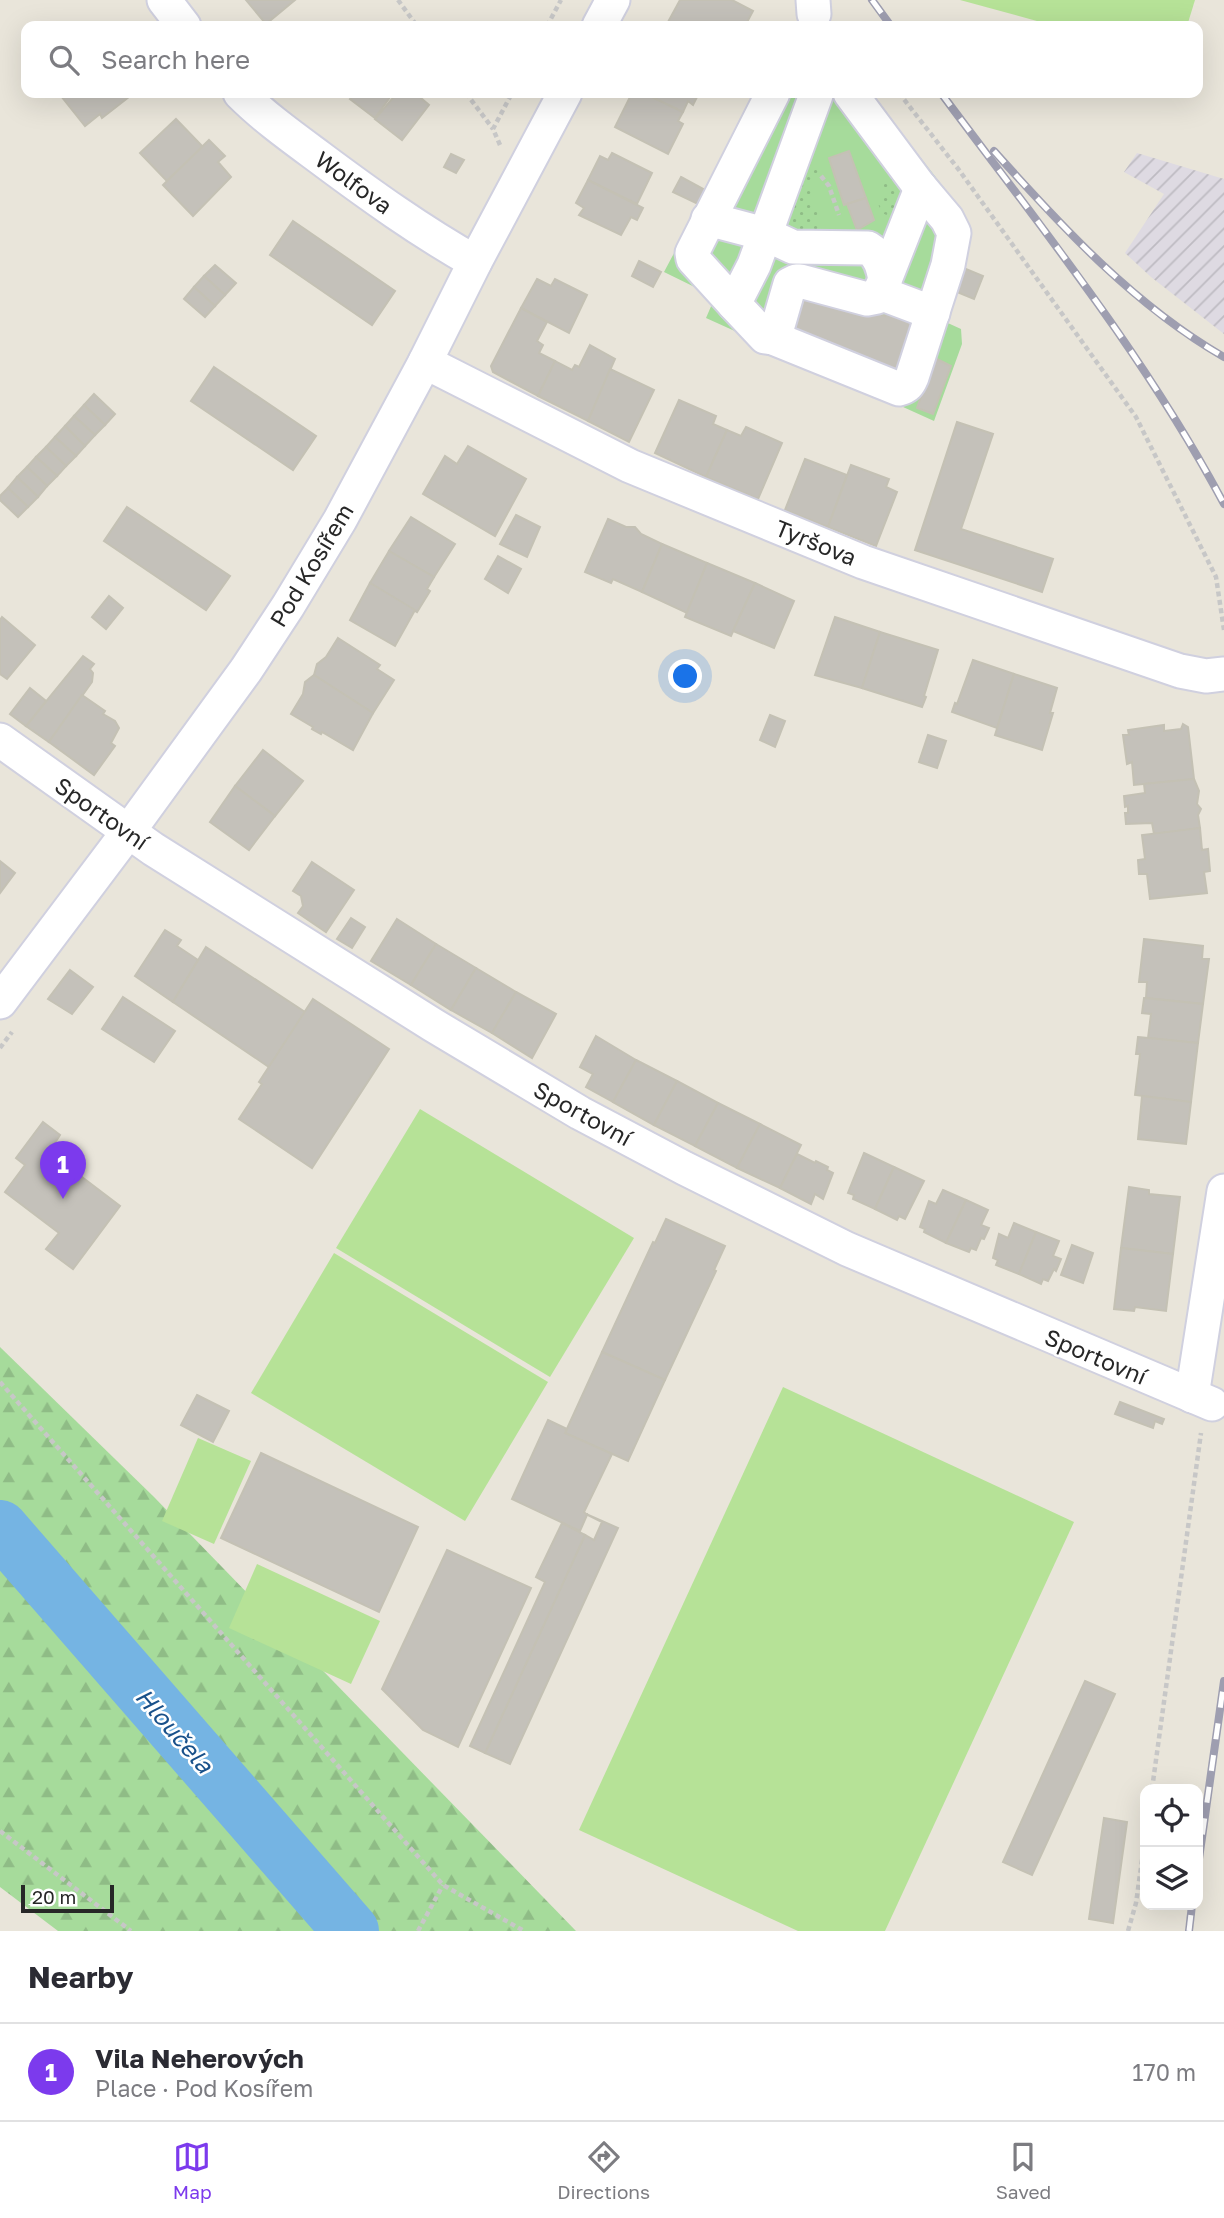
<!DOCTYPE html>
<html lang="en">
<head>
<meta charset="utf-8">
<style>
	:root { --surface:#fff; --page:#f2f2f3; --text:#2b2b33; --muted:#7c7c81; --line:#e1e1e2; --accent:#7c3aed }
	body { margin:0; font-family:"Golos Text",sans-serif; background:var(--page); color:var(--text) }
	.controls { position:absolute; right:21px; bottom:21px; display:grid; overflow:hidden; border-radius:14px; box-shadow:0 7px 28px #0002 }
	.controls button { width:63px; height:63px; display:grid; place-items:center; padding:0; border:0; border-bottom:2px solid var(--line); background:var(--surface); color:var(--text); font:35px sans-serif }
	.scale { position:absolute; left:21px; bottom:18px; width:93px; box-sizing:border-box; padding-left:7px; border:4px solid #272727; border-top:0; font-size:19px; line-height:24px; white-space:nowrap; color:#272727; -webkit-text-stroke:5px #fff; paint-order:stroke }
	.you { position:absolute; left:686px; top:677px; width:24px; height:24px; margin:-18px; border:5px solid #fff; border-radius:50%; background:#1a73e8; box-shadow:0 0 0 10px #1a73e833 }
	.badge { display:grid; place-items:center; width:46px; height:46px; border-radius:50%; background:var(--accent); color:#fff; font-size:23px; font-weight:700 }
	.pin { position:absolute; translate:-50% -58px; filter:drop-shadow(0 2px 4px #0008) }
	.pin::after { content:''; position:absolute; top:37px; width:24px; height:21px; background:inherit; clip-path:polygon(0 0,100% 0,50% 100%) }
	.list { margin:0; padding:0; list-style:none }
	h2 { display:flex; justify-content:space-between; align-items:center; height:91px; margin:0; padding:0 28px; font-size:30px }
	h2 small { font-size:23px; font-weight:400; color:var(--muted) }
	.list li { display:grid; grid-template-columns:46px 1fr auto; gap:21px; align-items:center; box-sizing:border-box; height:98px; padding:0 28px; border-top:2px solid var(--line) }
	.list b { display:block; font-size:26px; white-space:nowrap }
	.list p { margin:0; font-size:23px; white-space:nowrap; color:var(--muted) }
	.list em { font-size:23px; font-style:normal; color:var(--muted) }
	.icon { flex:none; width:38px; height:38px; fill:none; stroke:currentColor; stroke-width:2; stroke-linecap:round; stroke-linejoin:round }
	.map { position:relative; flex:none; width:1224px; height:1931px; overflow:hidden }
	.search { position:absolute; background:var(--surface); box-shadow:0 7px 28px #0002; left:21px; right:21px; top:21px; height:77px; display:flex; align-items:center; gap:18px; box-sizing:border-box; padding:0 24px; border-radius:14px; color:var(--muted); font-size:26px }
	.sheet { height:189px; background:var(--surface) }
	nav { display:flex; justify-content:space-around; align-items:center; box-sizing:border-box; height:98px; border-top:2px solid var(--line); background:var(--surface); font-size:19px; color:var(--muted) }
	nav a { display:grid; justify-items:center; gap:4px }
	nav .on { color:var(--accent) }
	.map>svg:first-child { display:block }
	.industrial { fill:url(#industrial-furrows) }
	.grass { fill:#a6db9b }
	.forest { fill:url(#forest-firs) }
	.park { fill:url(#park-dots) }
	.pitch { fill:#b6e297 }
	.lines { fill:none; stroke-linecap:round; stroke-linejoin:round }
	.river { stroke:#75b4e3; stroke-width:56 }
	.building { fill:#c4c1ba; stroke:#c4c1b4; stroke-width:2 }
	.minor-casing { stroke:#d0d0df; stroke-width:37 }
	.path { stroke:#c7c7c7; stroke-width:4.5; stroke-dasharray:5 3.5; stroke-linecap:butt }
	.minor { stroke:#fff; stroke-width:33 }
	.rail-casing { stroke:#9e9eb0; stroke-width:8 }
	.rail { stroke:#fff; stroke-width:5; stroke-dasharray:16; stroke-linecap:butt }
	.labels { text-anchor:middle; dominant-baseline:central; stroke-width:5; stroke-linejoin:round; paint-order:stroke }
	.street-label { font-size:23px; fill:#272727; stroke:#fff }
	.water-label { font-size:24px; font-style:italic; fill:#19518a; stroke:#fff }
</style>
</head>
<body>
<div class="map">
<svg width="1224" height="1931" viewBox="0 0 1224 1931">
	<defs>
		<pattern id="industrial-furrows" width="10" height="10" patternUnits="userSpaceOnUse" patternTransform="scale(1.75)"><rect width="10" height="10" fill="#dedae2"/><path d="M-1 1l2-2M0 10L10 0M9 11l2-2" fill="none" stroke="#bebbc2"/></pattern>
		<pattern id="forest-firs" width="22" height="20" patternUnits="userSpaceOnUse" patternTransform="scale(1.75)"><rect width="22" height="20" fill="#a6db9b"/><path d="M5 1l3.5 6h-7zM16 11l3.5 6h-7z" fill="#8fbc86"/></pattern>
		<pattern id="park-dots" width="8" height="8" patternUnits="userSpaceOnUse" patternTransform="scale(1.75)"><rect width="8" height="8" fill="#a6db9b"/><path d="M2 2h.1M6 6h.1" fill="none" stroke="#8fbc86" stroke-width="1.8" stroke-linecap="round"/></pattern>
	</defs>
	<rect width="100%" height="100%" fill="#e9e5da"/>
	<polygon class="industrial" points="1137,153 1224,179 1224,334 1151,277 1125,253 1164,194 1124,172"/>
	<polygon class="grass" points="759,93 870,93 963,212 967,230 939,319 961,329 962,344 934,421 706,318 715,297 664,272"/>
	<polygon class="forest" points="0,1347 154,1497 576,1931 58,1931 0,1887"/>
	<g class="park">
		<polygon points="808,163 814,163 819,167 821,178 808,181 821,225 829,235 825,240 784,227"/>
		<polygon points="891,173 914,187 893,223 889,216 882,213 876,199 878,196 883,194 879,186 884,177"/>
	</g>
	<g class="pitch">
		<polygon points="960,0 1195,0 1187,26 1055,26"/>
		<polygon points="420,1109 634,1238 550,1377 336,1248"/>
		<polygon points="334,1253 548,1382 465,1521 251,1393"/>
		<polygon points="783,1387 1074,1522 885,1931 798,1931 579,1830"/>
		<polygon points="198,1438 251,1461 214,1544 162,1521"/>
		<polygon points="257,1564 380,1621 351,1684 229,1628"/>
	</g>
	<g class="lines">
		<polyline class="river" points="0,1528 351,1931"/>
	</g>
	<g class="building">
		<polygon points="246,0 295,0 266,24"/>
		<polygon points="680,0 732,0 753,11 745,26 670,26 667,24"/>
		<polygon points="65,93 134,93 102,118 100,114 85,126 61,96"/>
		<polygon points="355,93 393,93 375,118 350,99"/>
		<polygon points="397,93 415,93 429,105 402,140 375,119"/>
		<polygon points="632,93 644,93 683,112 678,121 683,124 668,154 615,127"/>
		<polygon points="644,93 699,93 693,105 688,101 683,112"/>
		<polygon points="176,119 203,147 167,181 140,153"/>
		<polygon points="209,140 225,156 218,162 231,177 193,216 163,185"/>
		<polygon points="849,151 866,198 844,205 829,158"/>
		<polygon points="612,153 652,173 637,204 588,180 600,156 608,160"/>
		<polygon points="451,154 464,160 456,173 444,167"/>
		<polygon points="681,177 705,190 698,204 673,192"/>
		<polygon points="588,180 643,208 637,220 631,217 621,235 579,215 584,208 576,203"/>
		<polygon points="866,198 874,220 857,230 847,204"/>
		<polygon points="293,221 395,291 372,325 270,255"/>
		<polygon points="639,261 661,272 653,287 632,276"/>
		<polygon points="215,265 236,283 225,295 204,276"/>
		<polygon points="961,267 983,276 974,299 952,290"/>
		<polygon points="204,276 225,295 215,306 194,287"/>
		<polygon points="537,279 551,286 555,279 587,295 569,333 521,308"/>
		<polygon points="194,287 215,306 205,317 184,299"/>
		<polygon points="804,288 885,316 892,297 922,308 897,373 788,332"/>
		<polygon points="521,308 547,322 537,341 543,345 539,353 555,361 538,396 493,372 491,366"/>
		<polygon points="590,345 615,359 588,421 538,396 555,361 572,370 575,365 579,367"/>
		<polygon points="935,358 951,366 933,414 917,408"/>
		<polygon points="214,367 316,436 293,470 191,401"/>
		<polygon points="610,369 654,390 629,442 588,421"/>
		<polygon points="94,394 115,414 105,425 84,405"/>
		<polygon points="679,400 716,416 713,424 727,430 706,477 655,453"/>
		<polygon points="84,405 105,425 95,435 74,416"/>
		<polygon points="74,416 95,435 85,446 65,426"/>
		<polygon points="957,422 993,434 961,529 1053,559 1042,592 915,550"/>
		<polygon points="65,426 85,446 76,456 55,437"/>
		<polygon points="746,427 782,443 758,499 706,477 727,430 741,436"/>
		<polygon points="55,437 76,456 66,466 46,447"/>
		<polygon points="468,446 526,479 495,536 423,494 445,456 457,464"/>
		<polygon points="46,447 66,466 57,476 36,457"/>
		<polygon points="36,457 57,476 47,486 27,467"/>
		<polygon points="805,459 847,475 828,527 785,510"/>
		<polygon points="851,465 889,479 886,487 897,492 876,546 828,527"/>
		<polygon points="27,467 47,486 38,497 17,477"/>
		<polygon points="17,477 38,497 28,507 8,488"/>
		<polygon points="8,488 28,507 18,517 0,500 0,496"/>
		<polygon points="127,507 230,576 206,610 104,541"/>
		<polygon points="516,515 540,527 527,557 500,544"/>
		<polygon points="411,517 455,544 434,577 389,551"/>
		<polygon points="608,519 626,527 635,527 641,534 662,544 642,592 613,579 611,583 585,572"/>
		<polygon points="662,544 707,563 687,613 642,592"/>
		<polygon points="389,551 434,577 427,589 430,591 417,612 370,583"/>
		<polygon points="498,556 521,569 508,593 485,579"/>
		<polygon points="707,563 755,583 731,636 685,617"/>
		<polygon points="370,583 415,610 395,646 350,620"/>
		<polygon points="755,583 794,601 774,648 733,631"/>
		<polygon points="109,596 123,608 106,629 92,617"/>
		<polygon points="2,617 35,645 7,679 0,674 0,620"/>
		<polygon points="835,617 880,632 862,688 815,675"/>
		<polygon points="880,632 938,650 924,696 926,697 922,707 862,688"/>
		<polygon points="338,638 380,665 377,669 394,680 373,713 314,675 317,664 326,657"/>
		<polygon points="83,656 94,664 90,669 93,673 92,682 49,742 26,726"/>
		<polygon points="973,660 1014,674 997,728 952,712 955,703 957,704"/>
		<polygon points="1014,674 1057,688 1050,713 1053,713 1042,750 995,735"/>
		<polygon points="314,675 373,713 353,750 322,732 321,734 312,729 313,727 291,714 303,694 305,682"/>
		<polygon points="30,688 46,701 26,726 10,714"/>
		<polygon points="82,695 105,711 103,714 115,721 119,728 111,743 115,746 94,775 49,742"/>
		<polygon points="770,715 785,721 775,747 760,740"/>
		<polygon points="1183,724 1188,727 1194,779 1134,785 1132,762 1127,764 1123,735 1129,735 1128,730 1164,725 1164,731 1181,729"/>
		<polygon points="928,735 946,741 937,768 919,762"/>
		<polygon points="263,750 303,781 275,816 235,786"/>
		<polygon points="1194,779 1199,791 1197,804 1201,809 1198,815 1200,828 1154,834 1152,823 1126,824 1125,813 1128,813 1128,806 1125,807 1124,796 1145,793 1144,784"/>
		<polygon points="235,786 275,816 249,850 210,822"/>
		<polygon points="1200,828 1202,850 1208,849 1210,871 1204,872 1207,893 1150,899 1147,874 1139,874 1138,860 1145,859 1142,835"/>
		<polygon points="0,861 15,873 0,893"/>
		<polygon points="312,862 354,890 326,932 298,913 303,906 301,896 293,891"/>
		<polygon points="351,918 365,927 352,948 337,939"/>
		<polygon points="397,919 436,944 411,985 371,961"/>
		<polygon points="165,930 181,940 177,946 198,960 173,1002 135,976"/>
		<polygon points="1144,939 1203,946 1202,959 1209,959 1203,1004 1146,998 1147,982 1139,982"/>
		<polygon points="436,944 476,968 451,1010 411,985"/>
		<polygon points="206,947 305,1012 269,1067 173,1002"/>
		<polygon points="476,968 516,992 492,1033 451,1010"/>
		<polygon points="70,970 93,987 72,1014 48,999"/>
		<polygon points="516,992 556,1014 532,1058 492,1033"/>
		<polygon points="123,997 175,1031 154,1062 102,1029"/>
		<polygon points="1144,998 1203,1004 1198,1043 1148,1038 1151,1014 1142,1013"/>
		<polygon points="313,999 389,1049 312,1168 239,1119 262,1084 259,1082"/>
		<polygon points="596,1036 636,1060 613,1102 586,1087 593,1074 580,1067"/>
		<polygon points="1138,1037 1198,1043 1191,1102 1135,1095 1140,1054 1136,1054"/>
		<polygon points="636,1060 677,1081 654,1125 613,1102"/>
		<polygon points="677,1081 718,1103 695,1146 654,1125"/>
		<polygon points="1142,1096 1191,1102 1186,1144 1138,1139"/>
		<polygon points="718,1103 760,1124 737,1168 695,1146"/>
		<polygon points="43,1122 60,1135 49,1152 120,1206 73,1269 46,1249 59,1233 5,1192 25,1165 16,1158"/>
		<polygon points="760,1124 801,1145 780,1188 737,1168"/>
		<polygon points="864,1153 894,1167 875,1209 853,1199 854,1195 848,1193"/>
		<polygon points="797,1154 815,1163 816,1161 828,1167 827,1170 833,1173 823,1199 815,1194 811,1204 780,1188"/>
		<polygon points="894,1167 924,1181 905,1219 899,1216 897,1220 875,1209"/>
		<polygon points="1129,1187 1149,1190 1149,1194 1180,1197 1173,1254 1121,1248"/>
		<polygon points="943,1190 966,1200 946,1243 924,1232 925,1229 920,1227 929,1201 936,1204"/>
		<polygon points="966,1200 988,1210 981,1225 989,1228 984,1239 981,1238 976,1250 971,1248 969,1252 946,1243"/>
		<polygon points="666,1219 725,1246 714,1270 716,1271 665,1380 602,1352 653,1242 655,1243"/>
		<polygon points="1014,1223 1036,1232 1019,1274 996,1265 998,1260 993,1258 999,1234 1008,1238"/>
		<polygon points="1036,1232 1059,1241 1053,1256 1061,1259 1056,1271 1054,1269 1048,1281 1043,1279 1041,1284 1019,1274"/>
		<polygon points="1072,1245 1093,1253 1083,1283 1061,1275"/>
		<polygon points="1121,1248 1173,1254 1166,1311 1135,1307 1134,1311 1114,1309"/>
		<polygon points="602,1352 665,1380 628,1461 565,1433"/>
		<polygon points="197,1395 229,1411 213,1442 181,1425"/>
		<polygon points="1120,1402 1164,1419 1162,1424 1155,1421 1153,1428 1115,1414"/>
		<polygon points="548,1420 567,1429 565,1433 612,1454 584,1512 587,1515 580,1531 512,1499"/>
		<polygon points="261,1453 418,1527 379,1612 221,1538"/>
		<polygon points="586,1514 618,1528 510,1764 485,1753 585,1535 594,1540 602,1522"/>
		<polygon points="562,1523 585,1535 485,1753 470,1746 545,1582 536,1577"/>
		<polygon points="447,1550 531,1588 458,1747 423,1730 382,1689"/>
		<polygon points="1085,1681 1115,1694 1032,1875 1003,1862"/>
		<polygon points="1104,1818 1127,1822 1113,1923 1089,1919"/>
	</g>
	<g class="lines">
		<g class="minor-casing">
			<g id="minor">
				<polyline points="164,0 184,26"/>
				<polyline points="813,0 814,14"/>
				<polyline points="599,26 613,0"/>
				<path d="M240,93C264,117 292,137 319,157C370,195 420,231 475,262"/>
				<polyline points="773,93 692,253 693,259 734,304 754,265 816,95"/>
				<path d="M708,219L765,234L793,247L868,248C880,255 883,268 885,280"/>
				<polyline points="880,293 933,313"/>
				<polyline points="734,304 765,337 773,338 775,336 790,284 796,281 800,281 867,299 877,297 885,280 920,191 920,187"/>
				<path d="M773,338L899,389C907,387 909,384 912,377L948,265L954,233L947,219L920,187L850,93"/>
				<polyline points="425,362 630,466 863,562 1180,671 1206,676 1224,674"/>
				<polyline points="0,740 153,849 433,1025 580,1113 684,1168 847,1249 1212,1404"/>
				<polyline points="0,1002 128,832 246,670 288,606 340,520 425,362 475,262 565,93"/>
				<polyline points="1192,1396 1224,1191"/>
			</g>
		</g>
		<g class="path">
			<polyline points="398,0 417,26"/>
			<polyline points="547,26 561,0"/>
			<polyline points="466,93 493,129"/>
			<polyline points="899,93 959,170 1136,417 1216,577 1224,630"/>
			<polyline points="500,145 493,129 512,93"/>
			<polyline points="821,176 829,186 839,215"/>
			<polyline points="0,1048 12,1032"/>
			<polyline points="0,1382 443,1885 524,1931"/>
			<polyline points="1152,1789 1201,1433"/>
			<polyline points="0,1831 131,1931"/>
			<polyline points="418,1931 443,1885"/>
			<polyline points="1128,1931 1136,1903 1145,1839"/>
		</g>
		<use href="#minor" class="minor"/>
		<g class="rail-casing">
			<g id="rail">
				<polyline points="872,0 891,26"/>
				<path d="M941,93C1040,226 1146,357 1224,504"/>
				<path d="M994,151C1062,227 1135,306 1224,357"/>
				<polyline points="1198,1866 1224,1681"/>
				<polyline points="1189,1931 1192,1905"/>
			</g>
		</g>
		<use href="#rail" class="rail"/>
	</g>
	<g class="labels">
		<g class="street-label">
			<text transform="translate(354 182) rotate(36)">Wolfova</text>
			<text transform="translate(816 542) rotate(22)">Tyršova</text>
			<text transform="translate(311 565) rotate(-59)">Pod Kosířem</text>
			<text transform="translate(102 813) rotate(35)">Sportovní</text>
			<text transform="translate(583 1113) rotate(29)">Sportovní</text>
			<text transform="translate(1096 1356) rotate(23)">Sportovní</text>
		</g>
		<g class="water-label">
			<text transform="translate(175 1730) rotate(49)">Hloučela</text>
		</g>
	</g>
</svg>
<div class="controls">
<button><svg class="icon" aria-label="locate" viewBox="0 0 24 24"><circle cx="12" cy="12" r="6"/><path d="M12 2v4M12 18v4M2 12h4M18 12h4"/></svg></button>
<button><svg class="icon" aria-label="layers" viewBox="0 0 24 24"><path d="M12 4l9 5-9 5-9-5zM3 14l9 5 9-5"/></svg></button>
</div>
<div class="scale">20 m</div>
<div class="you"></div>
<div class="pin badge" style="left:63px;top:1199px">1</div>
<div class="search"><svg class="icon" aria-label="search" viewBox="0 0 24 24"><circle cx="10" cy="10" r="6"/><path d="M15 15l6 6"/></svg>Search here</div>
</div>
<section class="sheet">
<h2>Nearby<small></small></h2>
<ul class="list">
<li><span class="badge">1</span><div><b>Vila Neherových</b><p>Place · Pod Kosířem</p></div><em>170 m</em></li>
</ul>
</section>
<nav>
<a class="on"><svg class="icon" aria-label="map" viewBox="0 0 24 24"><path d="M3 6l6-2 6 2 6-2v14l-6 2-6-2-6 2zM9 4v14M15 6v14"/></svg>Map</a>
<a><svg class="icon" aria-label="directions" viewBox="0 0 24 24"><path d="M12 3l9 9-9 9-9-9zM9 14v-3h6M13 9l2 2-2 2"/></svg>Directions</a>
<a><svg class="icon" aria-label="saved" viewBox="0 0 24 24"><path d="M7 4h10v16l-5-4-5 4z"/></svg>Saved</a>
</nav>
</body>
</html>
